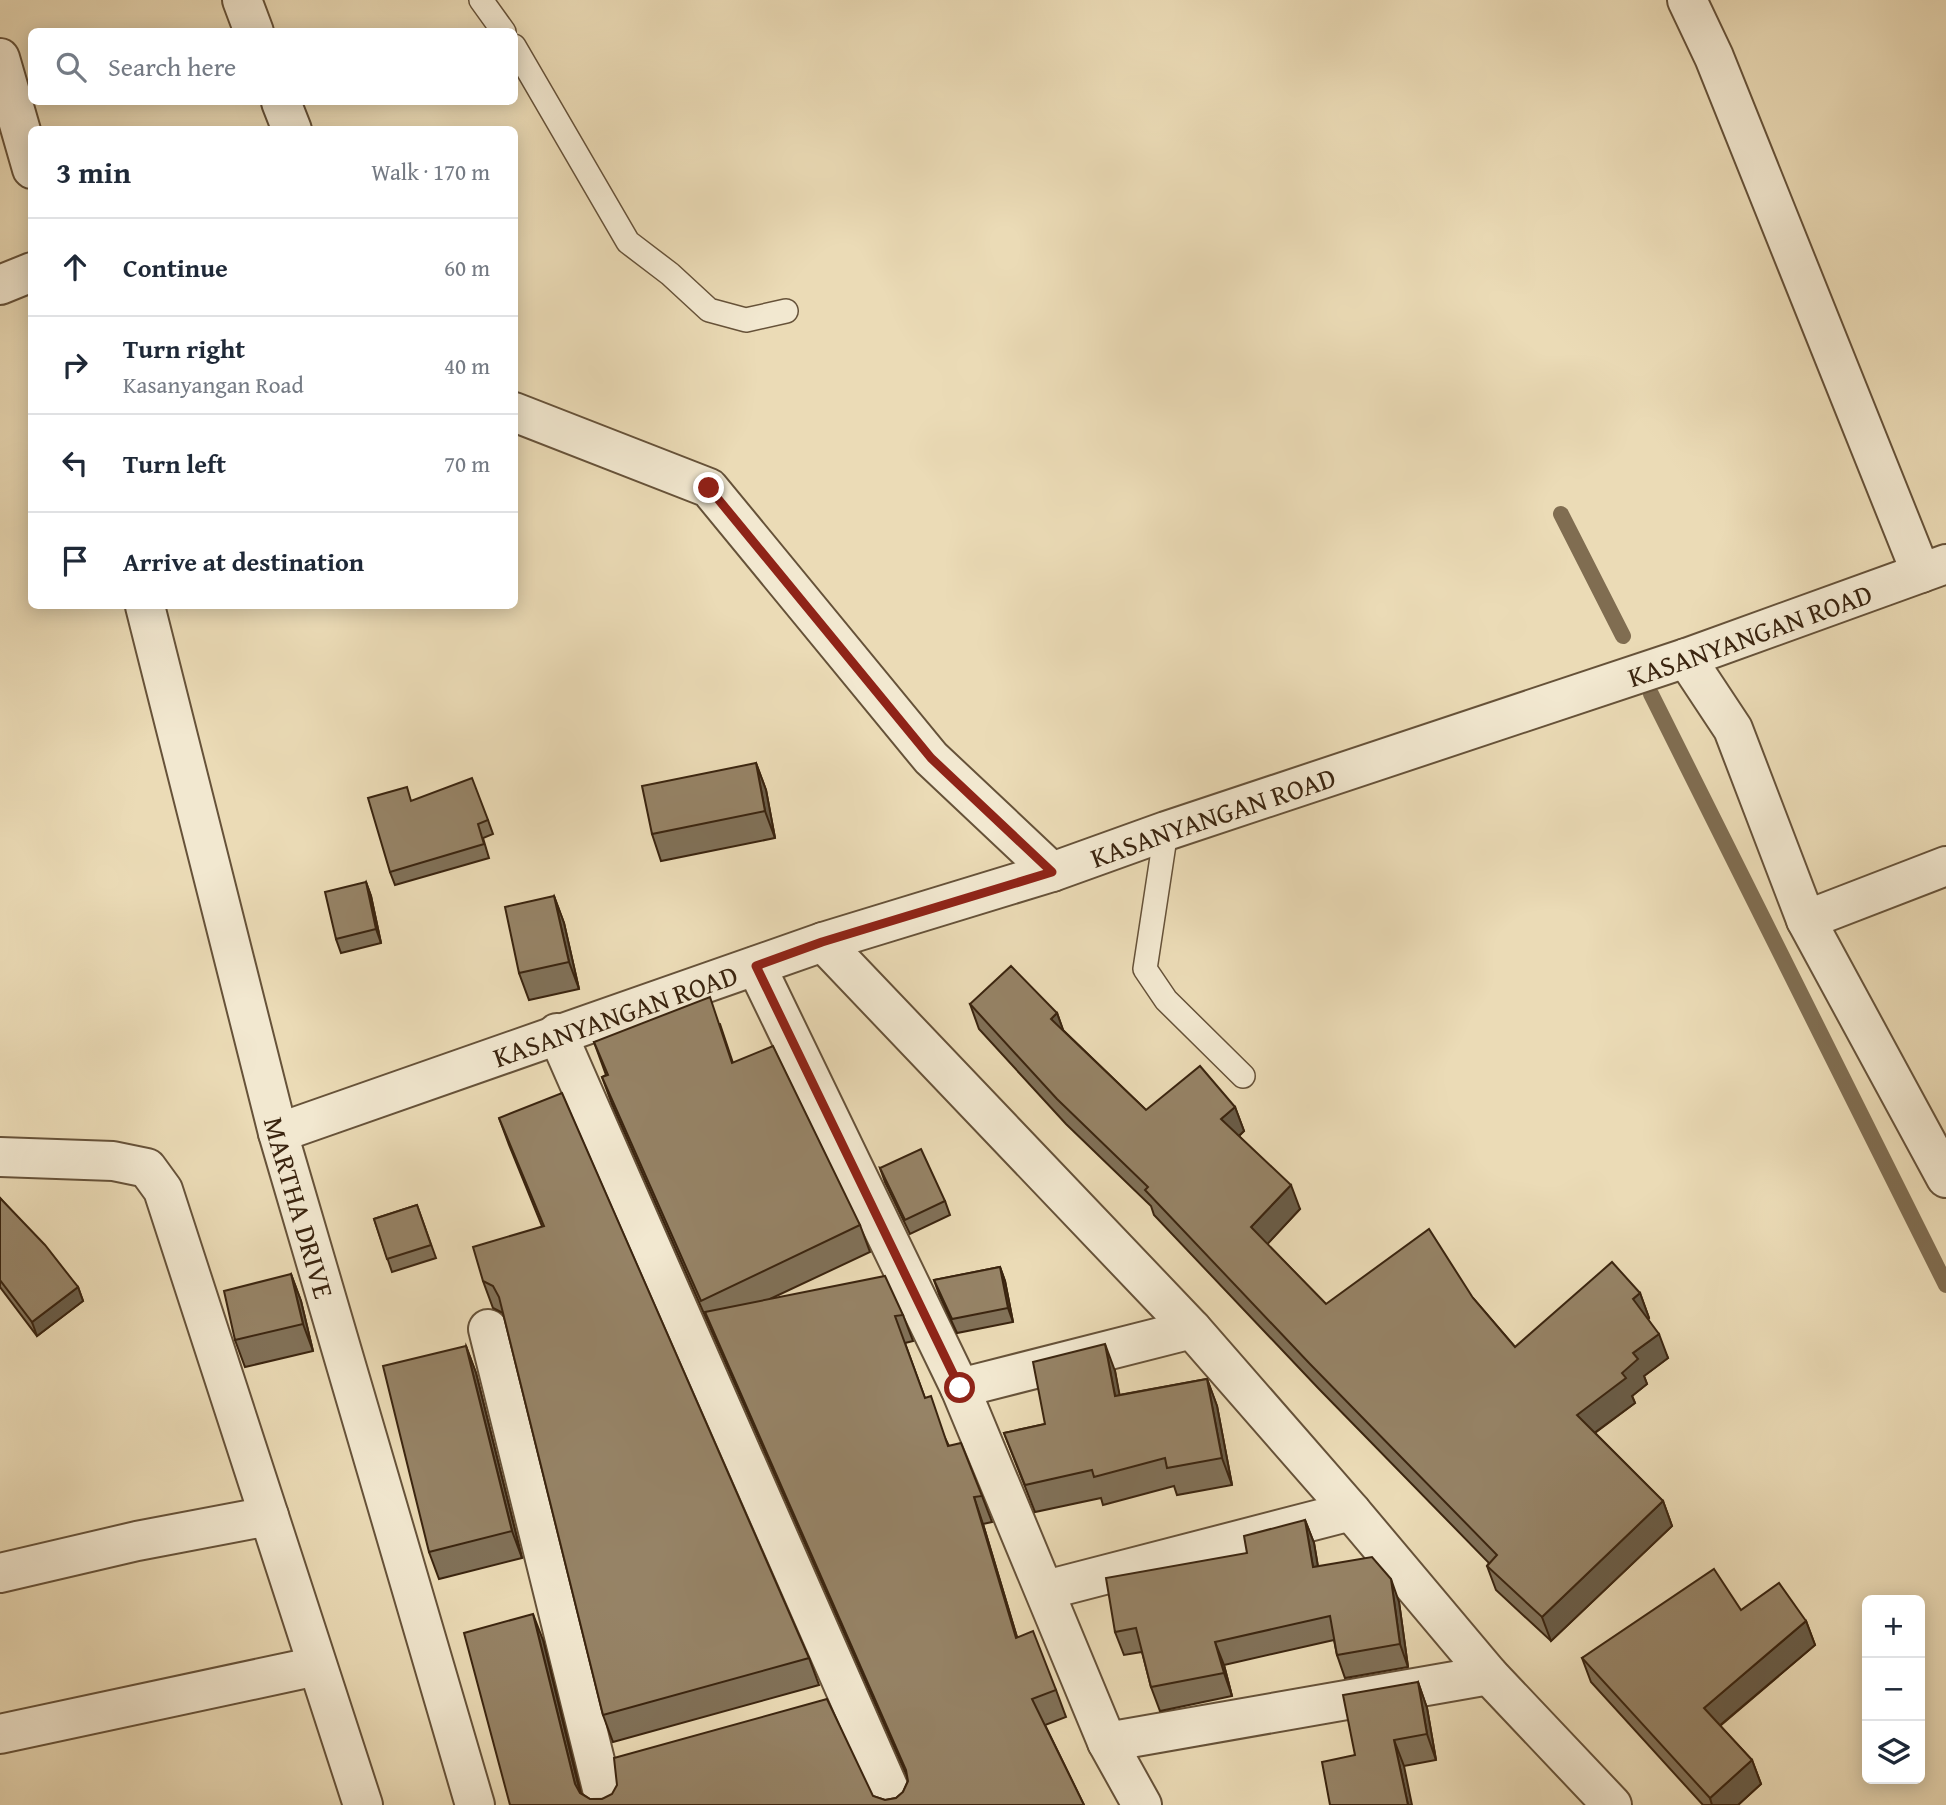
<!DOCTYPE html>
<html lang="en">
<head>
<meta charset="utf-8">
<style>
	:root { --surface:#fff; --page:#f2f2f3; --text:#1f2937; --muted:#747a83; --line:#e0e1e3 }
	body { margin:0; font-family:"Gentium Book Plus",serif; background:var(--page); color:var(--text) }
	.controls { position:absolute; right:21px; bottom:21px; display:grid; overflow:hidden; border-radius:10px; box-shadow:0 4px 18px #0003 }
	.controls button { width:63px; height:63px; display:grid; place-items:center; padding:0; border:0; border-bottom:2px solid var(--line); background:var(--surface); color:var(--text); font:35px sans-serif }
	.stop { position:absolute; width:21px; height:21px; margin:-16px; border:5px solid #8f2418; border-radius:50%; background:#fff }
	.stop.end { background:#8f2418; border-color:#fff; box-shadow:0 2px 7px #0008 }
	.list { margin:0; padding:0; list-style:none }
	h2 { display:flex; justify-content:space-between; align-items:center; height:91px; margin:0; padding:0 28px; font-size:30px }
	h2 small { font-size:23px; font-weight:400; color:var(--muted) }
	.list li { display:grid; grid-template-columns:46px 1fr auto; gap:21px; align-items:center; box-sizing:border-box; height:98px; padding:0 28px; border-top:2px solid var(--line) }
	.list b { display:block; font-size:26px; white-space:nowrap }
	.list p { margin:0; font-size:23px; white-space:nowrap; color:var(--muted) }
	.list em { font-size:23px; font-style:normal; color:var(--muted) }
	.icon { flex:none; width:38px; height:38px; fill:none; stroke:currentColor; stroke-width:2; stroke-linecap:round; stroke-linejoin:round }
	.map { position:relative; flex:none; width:1946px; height:1805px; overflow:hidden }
	.search { position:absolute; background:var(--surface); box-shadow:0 4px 18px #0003; left:28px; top:28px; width:490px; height:77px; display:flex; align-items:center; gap:18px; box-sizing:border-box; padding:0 24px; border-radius:10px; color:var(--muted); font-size:26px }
	.panel { position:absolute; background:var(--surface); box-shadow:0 4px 18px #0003; left:28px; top:126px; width:490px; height:483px; border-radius:10px }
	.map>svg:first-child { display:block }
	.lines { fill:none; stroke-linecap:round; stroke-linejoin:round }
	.stream { stroke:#806d51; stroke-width:16 }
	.service-casing { stroke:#665239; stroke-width:26 }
	.minor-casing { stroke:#665239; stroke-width:42 }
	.service { stroke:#f2e8d0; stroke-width:23 }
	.minor { stroke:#f2e8d0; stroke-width:38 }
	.wall { fill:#817158; stroke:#3a240f; stroke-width:2 }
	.shaded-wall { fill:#695c47; stroke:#3a240f; stroke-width:2 }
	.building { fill:#968366; stroke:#3a240f; stroke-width:2 }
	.route { stroke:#8f2418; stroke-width:9 }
	.labels { text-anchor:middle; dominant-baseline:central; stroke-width:5; stroke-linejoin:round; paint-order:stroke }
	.street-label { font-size:28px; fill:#3a240f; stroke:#f2e8d0 }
</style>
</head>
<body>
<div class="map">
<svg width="1946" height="1805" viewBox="0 0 1946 1805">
	<rect width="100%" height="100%" fill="#ebdbb6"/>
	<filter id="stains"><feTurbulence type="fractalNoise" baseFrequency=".00286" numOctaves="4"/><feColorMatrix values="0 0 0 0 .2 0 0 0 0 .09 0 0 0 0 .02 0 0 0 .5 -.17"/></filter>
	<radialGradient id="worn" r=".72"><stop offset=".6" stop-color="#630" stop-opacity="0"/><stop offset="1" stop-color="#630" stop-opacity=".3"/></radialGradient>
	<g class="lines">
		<g class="stream">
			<polyline points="1561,514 1623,636"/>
			<polyline points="1651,694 1946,1285"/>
		</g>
		<g class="service-casing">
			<g id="service">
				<polyline points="481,0 504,32"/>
				<polyline points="514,46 628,242 670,274 709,310 746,320 786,311"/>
				<polyline points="1166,831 1145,969 1166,1000 1243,1076"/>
			</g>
		</g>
		<g class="minor-casing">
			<g id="minor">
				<polyline points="242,0 254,32"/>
				<polyline points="1687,0 1714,57 1921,573"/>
				<polyline points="0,58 32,169"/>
				<polyline points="281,102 292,130"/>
				<polyline points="0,285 32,272"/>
				<polyline points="514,412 709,488 931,758 1052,872"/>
				<path id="s1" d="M145,606L278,1133L475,1805"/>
				<polyline points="1686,658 1733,729 1806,920 1946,1178"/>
				<polyline points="1806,920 1946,866"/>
				<polyline points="823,942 1192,1329 1351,1511 1489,1675 1612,1805"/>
				<polyline points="756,966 960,1388 1107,1742 1142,1805"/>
				<polyline points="557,1033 896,1805"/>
				<path id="s2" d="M278,1133L823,942L1052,872L1166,831L1686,658L1946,564"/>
				<polyline points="0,1157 113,1161 147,1168 163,1190 363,1805"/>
				<polyline points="488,1329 606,1805"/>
				<polyline points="960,1388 1192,1329"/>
				<polyline points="0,1573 137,1541 269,1516"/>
				<polyline points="1046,1590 1351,1511"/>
				<polyline points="0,1734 317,1666"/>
				<polyline points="1107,1742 1489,1675"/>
			</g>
		</g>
		<use href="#service" class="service"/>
		<use href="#minor" class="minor"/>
	</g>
	<g class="wall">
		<polygon points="756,763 766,790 775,838 661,861 652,834"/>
		<polygon points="412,801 488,820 493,834 483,838 489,858 395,885 390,872"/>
		<polygon points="366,882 371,896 381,943 341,953 336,939"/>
		<polygon points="554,896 564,923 579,989 529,1000 519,973"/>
		<polygon points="970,1004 1057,1013 1063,1030 1146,1110 1235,1107 1244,1131 1239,1136 1300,1209 1267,1244 1326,1304 1473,1298 1515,1347 1640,1293 1649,1318 1648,1319 1668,1358 1644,1376 1647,1384 1632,1396 1635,1403 1595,1433 1663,1501 1672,1526 1551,1641 1496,1590 1487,1566 1489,1563 1319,1389 1154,1215 1151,1206 1066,1124 979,1029"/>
		<polygon points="720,1024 733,1063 860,1225 870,1252 772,1298 903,1315 913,1341 905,1343 925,1398 949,1446 982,1496 992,1522 983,1524 1017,1637 1056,1690 1066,1717 1045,1725 1084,1805 510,1805 543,1640 581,1793 590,1799 873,1796 885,1800 896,1798 903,1792 908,1781 907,1776 612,1104 602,1077 606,1075 594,1042"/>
		<polygon points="499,1118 809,1658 819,1685 613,1742 603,1715 503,1313 493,1308 483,1281 542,1226 509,1145"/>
		<polygon points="880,1168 945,1201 950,1215 910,1234 885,1182"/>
		<polygon points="0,1198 78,1287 83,1301 37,1336 0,1287"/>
		<polygon points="417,1205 436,1258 392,1272 374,1219"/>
		<polygon points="1000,1267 1005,1281 1013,1322 957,1333 939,1294 934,1280"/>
		<polygon points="291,1274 301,1301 313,1351 245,1367 235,1340"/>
		<polygon points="466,1346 476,1373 522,1558 439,1579 429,1552"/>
		<polygon points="1115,1371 1119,1395 1207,1379 1217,1406 1232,1485 1177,1495 1174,1486 1103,1505 1101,1498 1035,1512 1004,1433 1045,1424"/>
		<polygon points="1305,1520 1314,1543 1318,1567 1399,1602 1408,1667 1345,1678 1337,1655 1334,1640 1224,1665 1232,1696 1160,1711 1151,1687 1142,1652 1124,1655 1115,1632"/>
		<polygon points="1741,1610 1806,1621 1815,1645 1720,1726 1752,1760 1761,1784 1738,1805 1703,1805 1591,1682 1582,1658"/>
		<polygon points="1418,1682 1427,1708 1436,1760 1404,1766 1355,1755"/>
	</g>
	<g class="shaded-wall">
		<polygon points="756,763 766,790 775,838 765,811"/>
		<polygon points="366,882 371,896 381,943 376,929"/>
		<polygon points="554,896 564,923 579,989 569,962"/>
		<polygon points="1057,1013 1066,1038 1051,1019"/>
		<polygon points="1235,1107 1244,1131 1230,1144 1221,1119"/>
		<polygon points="1291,1185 1300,1209 1260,1252 1251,1227"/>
		<polygon points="1000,1267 1005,1281 1013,1322 1008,1308"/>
		<polygon points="291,1274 301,1301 313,1351 303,1324"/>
		<polygon points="78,1287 83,1301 37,1336 32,1322"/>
		<polygon points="1640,1293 1649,1318 1642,1324 1633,1299"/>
		<polygon points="1659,1334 1668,1358 1644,1376 1647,1384 1632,1396 1635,1403 1586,1439 1577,1415 1622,1373 1633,1353"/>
		<polygon points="1105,1344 1115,1371 1125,1423 1115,1396"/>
		<polygon points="466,1346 476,1373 522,1558 512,1531"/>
		<polygon points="1207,1379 1217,1406 1232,1485 1222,1458"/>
		<polygon points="974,1497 983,1524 1025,1664 1016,1638"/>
		<polygon points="1663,1501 1672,1526 1551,1641 1542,1617"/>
		<polygon points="1305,1520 1314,1543 1322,1591 1313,1567"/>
		<polygon points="1391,1579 1399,1602 1408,1667 1400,1644"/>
		<polygon points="533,1614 543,1640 583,1805 575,1784"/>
		<polygon points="1806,1621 1815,1645 1712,1732 1704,1708"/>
		<polygon points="1215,1642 1224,1665 1232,1696 1224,1673"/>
		<polygon points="1418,1682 1427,1708 1436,1760 1427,1734"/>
		<polygon points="1394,1740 1404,1766 1412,1805 1408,1805"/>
		<polygon points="1752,1760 1761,1784 1738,1805 1712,1805 1710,1798"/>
	</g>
	<g class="building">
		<polygon points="756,763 765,811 652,834 642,786"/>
		<polygon points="472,778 488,820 478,824 484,844 390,872 368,798 407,787 411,801"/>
		<polygon points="366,882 376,929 336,939 325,892"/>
		<polygon points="554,896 569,962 519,973 505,907"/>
		<polygon points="1011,966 1057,1013 1051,1019 1146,1110 1200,1066 1235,1107 1221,1119 1291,1185 1251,1227 1326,1304 1429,1229 1473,1298 1515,1347 1612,1262 1640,1293 1633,1299 1659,1334 1633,1353 1638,1359 1622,1373 1626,1378 1577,1415 1663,1501 1542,1617 1487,1566 1497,1555 1310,1364 1145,1190 1148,1187 1057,1099 970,1004"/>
		<polygon points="710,997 732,1063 773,1046 860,1225 701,1301 602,1077 608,1075 594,1042"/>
		<polygon points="562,1093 809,1658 603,1715 499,1297 493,1286 483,1281 473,1247 544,1226 499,1118"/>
		<polygon points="921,1149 945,1201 905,1220 880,1168"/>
		<polygon points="0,1198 45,1245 78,1287 32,1322 0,1280"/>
		<polygon points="417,1205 431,1245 387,1259 374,1219"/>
		<polygon points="1000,1267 1008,1308 952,1319 934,1280"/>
		<polygon points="291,1274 303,1324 235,1340 224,1291"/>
		<polygon points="885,1276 903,1315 895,1316 925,1398 931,1396 948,1446 961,1443 982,1496 974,1497 1016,1638 1033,1631 1056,1690 1032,1699 1084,1805 510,1805 464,1633 533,1614 575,1784 580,1793 590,1799 602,1799 612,1794 617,1785 614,1758 827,1699 873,1796 885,1800 896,1798 903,1792 908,1781 906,1770 705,1312"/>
		<polygon points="1105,1344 1115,1396 1207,1379 1222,1458 1167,1468 1165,1458 1094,1477 1092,1470 1025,1485 1004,1433 1045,1424 1033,1362"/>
		<polygon points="466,1346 512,1531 429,1552 383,1366"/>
		<polygon points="1305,1520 1313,1567 1372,1557 1391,1579 1400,1644 1337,1655 1330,1616 1215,1642 1224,1673 1151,1687 1136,1628 1115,1632 1106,1578 1247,1553 1244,1536"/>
		<polygon points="1714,1569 1741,1610 1779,1583 1806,1621 1704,1708 1752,1760 1710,1798 1582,1658"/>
		<polygon points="1418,1682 1427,1734 1394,1740 1408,1805 1330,1805 1322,1762 1355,1755 1343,1695"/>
	</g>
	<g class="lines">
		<polyline class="route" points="709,488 931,758 1052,872 822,942 756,966 960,1388"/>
	</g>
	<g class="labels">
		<g class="street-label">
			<text stroke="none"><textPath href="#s2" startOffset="1554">KASANYANGAN ROAD</textPath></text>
			<text stroke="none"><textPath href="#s2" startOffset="987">KASANYANGAN ROAD</textPath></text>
			<text stroke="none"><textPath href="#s2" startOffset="357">KASANYANGAN ROAD</textPath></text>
			<text stroke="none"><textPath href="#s1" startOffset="621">MARTHA DRIVE</textPath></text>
		</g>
	</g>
	<rect width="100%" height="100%" filter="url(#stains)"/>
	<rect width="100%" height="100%" fill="url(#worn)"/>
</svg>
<div class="controls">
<button>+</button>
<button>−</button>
<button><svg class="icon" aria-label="layers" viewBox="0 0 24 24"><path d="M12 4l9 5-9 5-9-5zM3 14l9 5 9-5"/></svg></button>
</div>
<div class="stop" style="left:960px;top:1388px"></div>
<div class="stop end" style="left:709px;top:488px"></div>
<div class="search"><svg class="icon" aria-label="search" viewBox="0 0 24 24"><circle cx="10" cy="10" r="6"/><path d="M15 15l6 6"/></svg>Search here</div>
<section class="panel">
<h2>3 min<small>Walk · 170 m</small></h2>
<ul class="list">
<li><svg class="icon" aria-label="ahead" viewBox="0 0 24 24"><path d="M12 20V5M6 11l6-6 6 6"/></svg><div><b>Continue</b></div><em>60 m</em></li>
<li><svg class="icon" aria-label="right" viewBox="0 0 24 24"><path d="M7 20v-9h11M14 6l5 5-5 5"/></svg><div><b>Turn right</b><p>Kasanyangan Road</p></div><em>40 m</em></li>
<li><svg class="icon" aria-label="left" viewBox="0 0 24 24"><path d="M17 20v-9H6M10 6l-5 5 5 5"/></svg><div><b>Turn left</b></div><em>70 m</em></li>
<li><svg class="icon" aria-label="arrive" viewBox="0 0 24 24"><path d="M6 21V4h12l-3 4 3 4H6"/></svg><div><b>Arrive at destination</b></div></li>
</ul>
</section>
</div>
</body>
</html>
